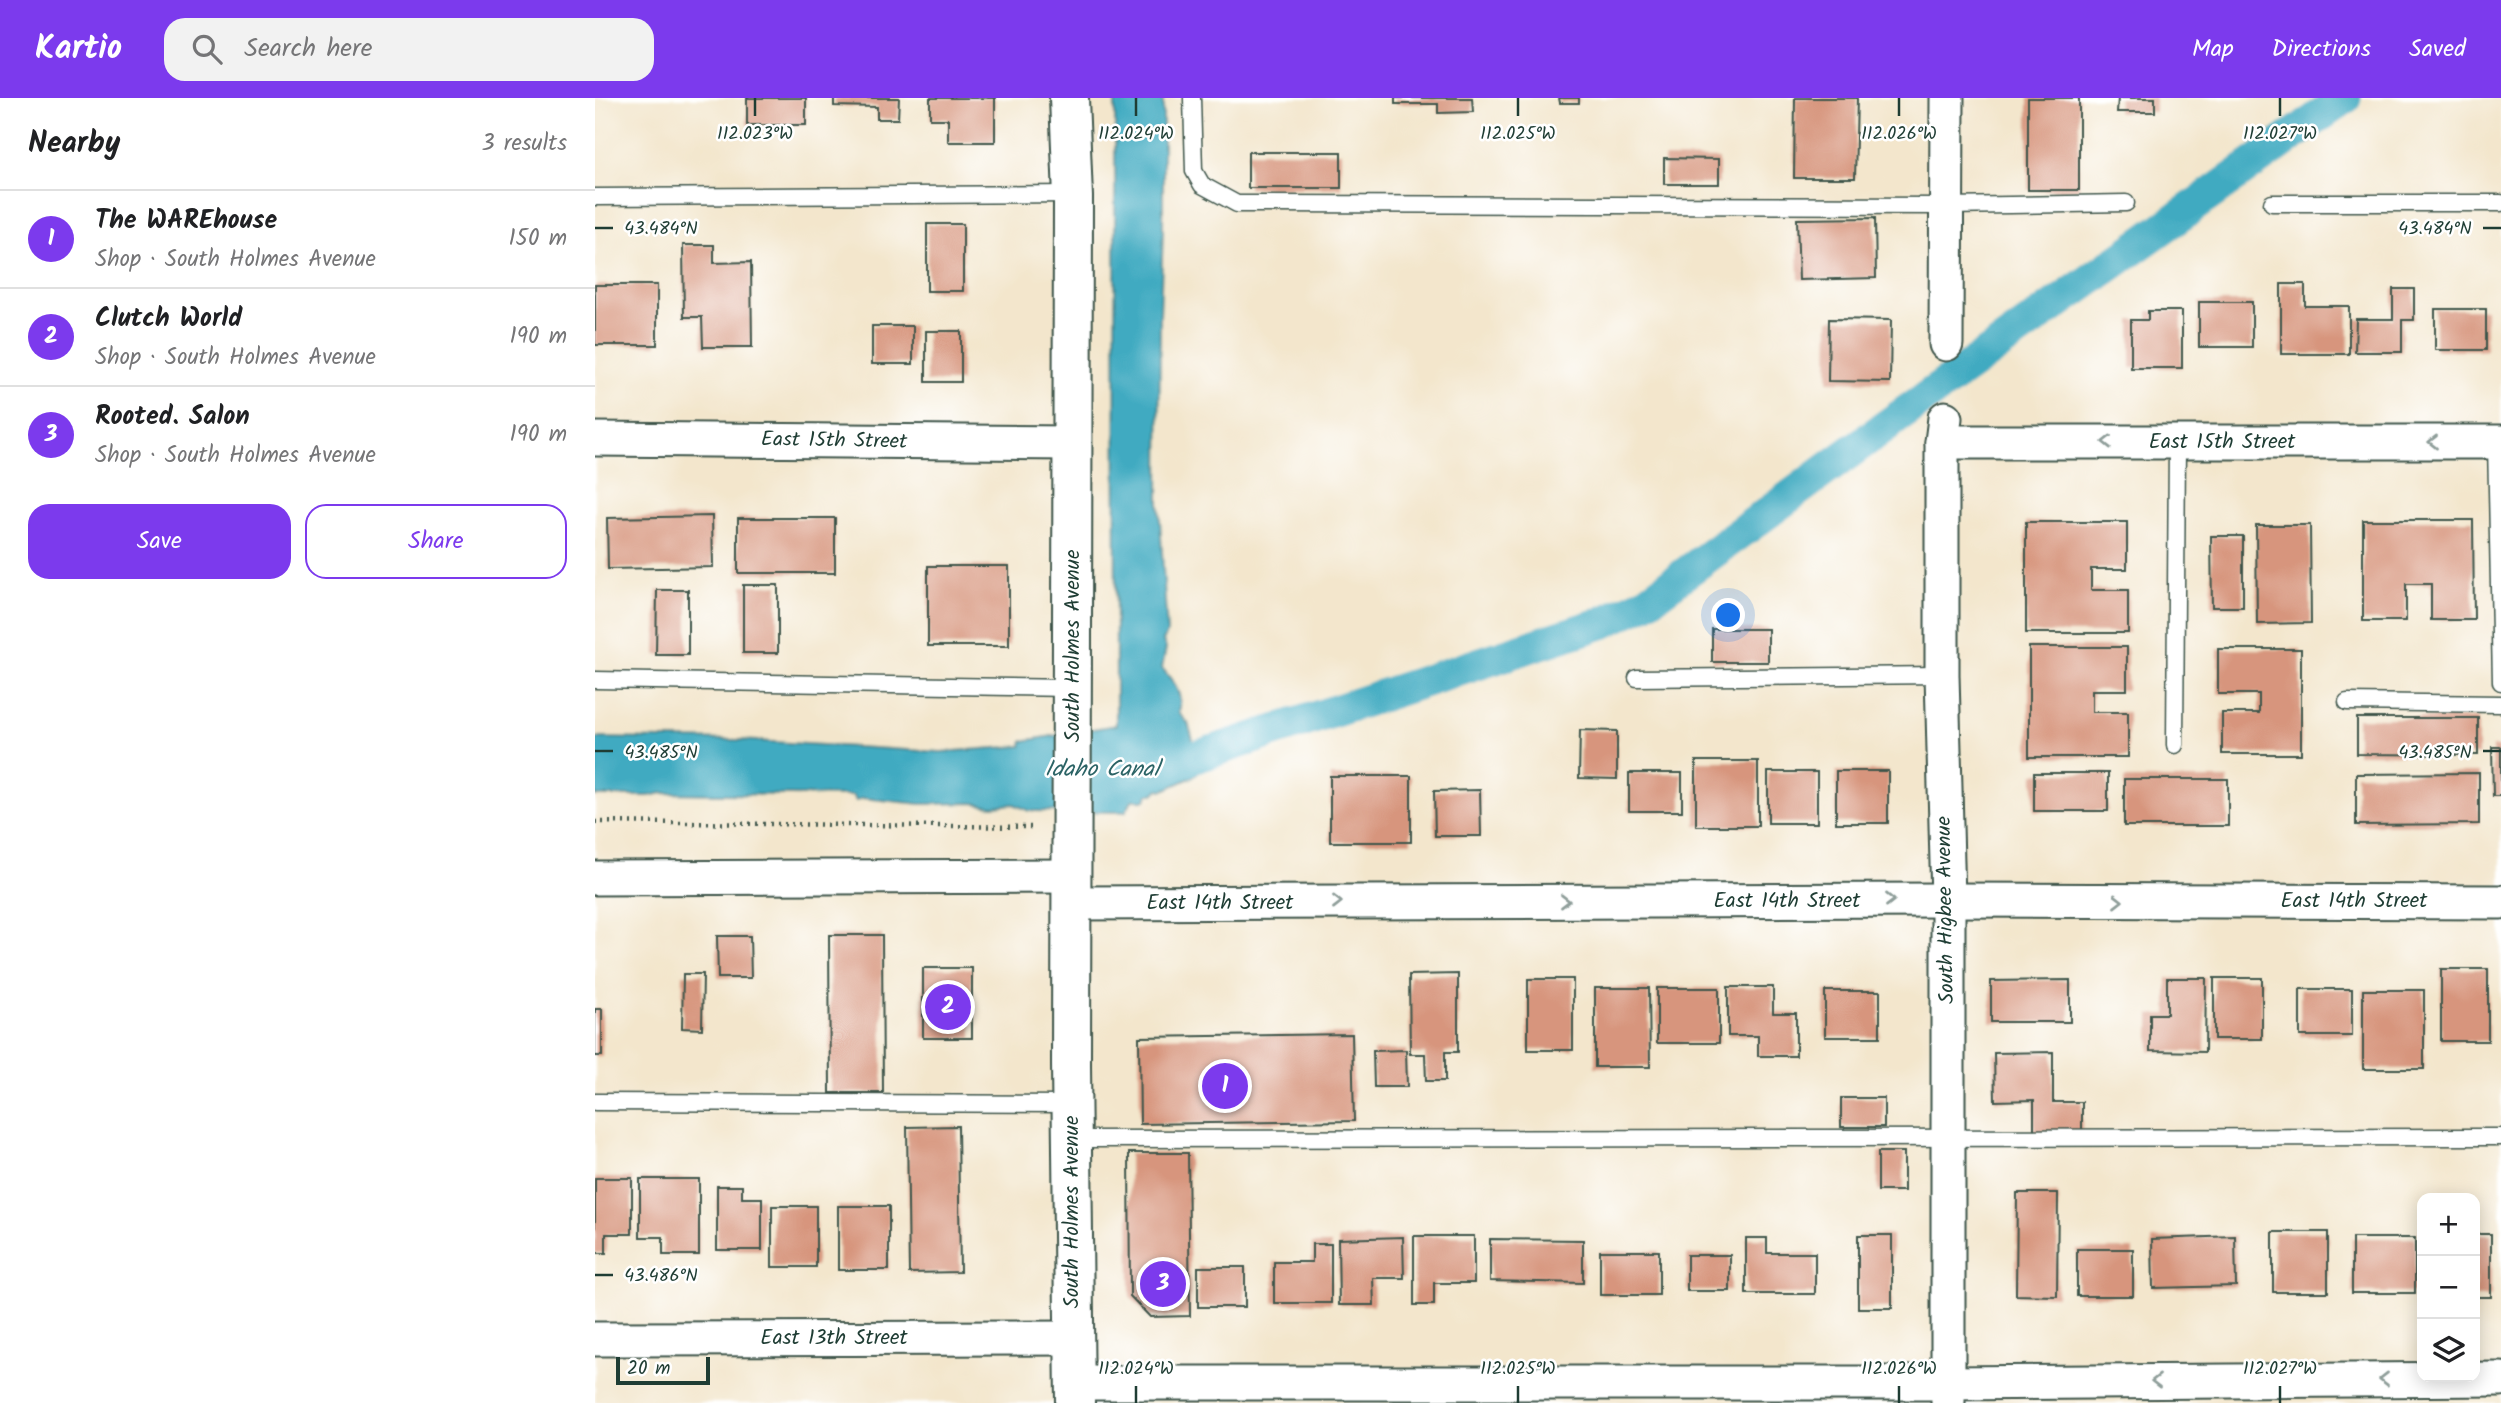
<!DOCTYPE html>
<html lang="en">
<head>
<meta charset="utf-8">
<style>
	:root { --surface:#fff; --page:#f2f2f2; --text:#202124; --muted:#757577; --line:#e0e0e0; --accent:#7c3aed }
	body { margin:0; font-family:Kalam,sans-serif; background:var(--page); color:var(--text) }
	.controls { position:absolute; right:21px; bottom:21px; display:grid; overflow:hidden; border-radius:14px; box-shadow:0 4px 18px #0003 }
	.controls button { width:63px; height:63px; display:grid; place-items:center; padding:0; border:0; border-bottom:2px solid var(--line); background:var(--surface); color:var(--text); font:35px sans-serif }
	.scale { position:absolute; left:21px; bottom:18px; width:94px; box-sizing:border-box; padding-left:7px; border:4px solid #1f3d34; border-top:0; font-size:19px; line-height:24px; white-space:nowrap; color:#1f3d34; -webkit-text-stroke:5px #fff; paint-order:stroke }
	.you { position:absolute; left:1134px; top:518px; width:24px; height:24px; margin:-18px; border:5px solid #fff; border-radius:50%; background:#1a73e8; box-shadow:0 0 0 10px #1a73e833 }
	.badge { display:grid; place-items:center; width:46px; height:46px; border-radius:50%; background:var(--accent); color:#fff; font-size:23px; font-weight:700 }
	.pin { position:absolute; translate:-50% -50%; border:4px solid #fff; box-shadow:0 2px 7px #0006 }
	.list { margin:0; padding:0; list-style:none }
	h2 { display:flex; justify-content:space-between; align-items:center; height:91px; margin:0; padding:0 28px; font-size:30px }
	h2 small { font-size:23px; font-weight:400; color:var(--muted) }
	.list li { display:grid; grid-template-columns:46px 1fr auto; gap:21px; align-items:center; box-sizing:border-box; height:98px; padding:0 28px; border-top:2px solid var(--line) }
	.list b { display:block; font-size:26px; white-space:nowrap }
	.list p { margin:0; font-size:23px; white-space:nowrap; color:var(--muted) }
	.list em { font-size:23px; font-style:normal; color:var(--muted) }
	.actions { display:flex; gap:14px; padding:21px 28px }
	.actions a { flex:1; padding:16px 0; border:2px solid var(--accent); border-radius:21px; text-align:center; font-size:24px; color:var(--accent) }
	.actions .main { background:var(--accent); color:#fff }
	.icon { flex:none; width:38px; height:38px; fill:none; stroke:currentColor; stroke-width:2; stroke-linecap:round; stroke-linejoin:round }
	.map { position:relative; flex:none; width:1906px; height:1305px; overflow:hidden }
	header { display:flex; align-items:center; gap:42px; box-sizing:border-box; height:98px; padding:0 35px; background:var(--accent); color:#fff }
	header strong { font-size:33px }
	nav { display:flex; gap:38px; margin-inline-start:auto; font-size:24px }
	.search { width:490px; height:63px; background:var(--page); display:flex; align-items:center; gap:18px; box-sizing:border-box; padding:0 24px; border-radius:21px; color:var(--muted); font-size:26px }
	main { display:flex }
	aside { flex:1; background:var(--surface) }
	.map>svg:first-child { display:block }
	.water { fill:#41aac1; stroke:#30747a; stroke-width:2 }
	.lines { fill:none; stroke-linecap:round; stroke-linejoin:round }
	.canal { stroke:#41aac1; stroke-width:33 }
	.building { fill:#d7957d }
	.service-casing { stroke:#3f564b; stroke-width:19 }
	.minor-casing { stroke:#3f564b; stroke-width:37 }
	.secondary-casing { stroke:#3f564b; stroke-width:42 }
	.path { stroke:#3f564b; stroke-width:4.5; stroke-dasharray:2 5; stroke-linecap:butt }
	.service { stroke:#fff; stroke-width:16 }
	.minor { stroke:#fff; stroke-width:33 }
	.secondary { stroke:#fff; stroke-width:38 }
	.oneway { stroke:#8f9e9a }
	.ticks { fill:none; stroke:#1f3d34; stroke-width:2.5 }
	.labels { text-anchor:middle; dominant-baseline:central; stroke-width:5; stroke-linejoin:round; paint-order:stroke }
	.street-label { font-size:21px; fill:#1f3d34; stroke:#fff }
	.water-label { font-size:23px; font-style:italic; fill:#2b6365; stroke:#fff }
	.ticks-label { font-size:18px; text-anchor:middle; fill:#1f3d34; stroke:#fff; stroke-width:5; stroke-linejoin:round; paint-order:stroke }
</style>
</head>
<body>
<header>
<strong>Kartio</strong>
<div class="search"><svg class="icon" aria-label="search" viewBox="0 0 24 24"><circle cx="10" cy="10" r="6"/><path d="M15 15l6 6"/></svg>Search here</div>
<nav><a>Map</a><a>Directions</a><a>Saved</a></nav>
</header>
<main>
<aside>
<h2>Nearby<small>3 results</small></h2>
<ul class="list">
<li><span class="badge">1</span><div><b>The WAREhouse</b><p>Shop · South Holmes Avenue</p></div><em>150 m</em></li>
<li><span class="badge">2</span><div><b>Clutch World</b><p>Shop · South Holmes Avenue</p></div><em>190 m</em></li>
<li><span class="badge">3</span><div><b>Rooted. Salon</b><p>Shop · South Holmes Avenue</p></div><em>190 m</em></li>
</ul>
<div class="actions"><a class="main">Save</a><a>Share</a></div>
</aside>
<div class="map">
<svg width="1906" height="1305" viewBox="0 0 1906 1305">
	<rect width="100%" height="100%" fill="#fff"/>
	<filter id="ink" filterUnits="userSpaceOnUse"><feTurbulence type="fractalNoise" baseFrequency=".0143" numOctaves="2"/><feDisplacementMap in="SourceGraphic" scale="14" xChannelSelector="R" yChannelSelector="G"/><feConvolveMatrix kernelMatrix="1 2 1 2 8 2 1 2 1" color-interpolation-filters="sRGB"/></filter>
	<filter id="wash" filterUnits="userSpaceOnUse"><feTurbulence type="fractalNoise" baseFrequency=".00686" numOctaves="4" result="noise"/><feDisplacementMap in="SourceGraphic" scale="28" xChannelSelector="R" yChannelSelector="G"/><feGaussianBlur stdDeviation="1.57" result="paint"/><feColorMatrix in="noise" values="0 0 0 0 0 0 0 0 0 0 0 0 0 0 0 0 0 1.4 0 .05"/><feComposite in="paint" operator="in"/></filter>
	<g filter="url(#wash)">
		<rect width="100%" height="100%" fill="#f3e6cc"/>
		<path class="water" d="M520,0H568V132L565,217L564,406L572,535L568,543L571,550L567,570C578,583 589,596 584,615L593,625L607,672L598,679L569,692L564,691L559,696H553L551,702H537L531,713L523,714L434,713L419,706L398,708L378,705L326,706L267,700L261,703L258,698L68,695L54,698H0V640L144,642L346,654L427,648L428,643L521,627Z"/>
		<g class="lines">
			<polyline class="canal" points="561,672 1007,525 1051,504 1288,330 1750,0"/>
		</g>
		<g id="blocks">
			<g class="building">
				<rect x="152" y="0" width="59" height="27"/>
				<polygon points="239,0 304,0 303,21 282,21 282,9 239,8"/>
				<polygon points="335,0 400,0 400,44 353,44 353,21 335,21"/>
				<polygon points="800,0 877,0 878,14 843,15 843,6 800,6"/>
				<polygon points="964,0 984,0 984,5 965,5"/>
				<polygon points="1200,0 1262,0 1260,80 1199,80"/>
				<rect x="1433" y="0" width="51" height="92"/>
				<polygon points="1523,0 1560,0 1560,14 1522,14"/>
				<rect x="653" y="54" width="93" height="36"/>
				<polygon points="1069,60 1124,61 1124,86 1069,86"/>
				<polygon points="1280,120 1281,180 1204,182 1202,121"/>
				<rect x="332" y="126" width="36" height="67"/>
				<polygon points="88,147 119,147 119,165 156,164 157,249 108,249 107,219 89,219"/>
				<polygon points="1686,186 1710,186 1710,208 1754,208 1754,256 1686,256"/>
				<rect x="0" y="187" width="62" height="60"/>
				<polygon points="1798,191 1819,191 1819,222 1807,222 1807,254 1760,254 1761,221 1798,221"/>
				<rect x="1604" y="204" width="53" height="45"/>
				<rect x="1840" y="211" width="51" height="41"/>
				<polygon points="1553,213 1587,213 1587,270 1536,270 1536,222 1553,222"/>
				<polygon points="1234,221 1296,222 1295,284 1233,283"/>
				<rect x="277" y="228" width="41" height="38"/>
				<rect x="331" y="233" width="35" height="51"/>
				<polygon points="117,418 118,469 13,471 12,420"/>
				<rect x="143" y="420" width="97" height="55"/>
				<polygon points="1768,422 1878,422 1879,522 1836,522 1836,486 1811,486 1811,523 1768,523"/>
				<polygon points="1431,424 1532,424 1532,471 1496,471 1496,492 1533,492 1533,535 1431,535"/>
				<polygon points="1661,427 1715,427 1716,525 1662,526"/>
				<polygon points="1616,438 1648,438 1648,509 1617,509"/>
				<rect x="333" y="468" width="81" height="80"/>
				<rect x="148" y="487" width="35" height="68"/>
				<polygon points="62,492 93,492 93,557 61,557"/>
				<rect x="1117" y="531" width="56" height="33"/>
				<polygon points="1434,549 1532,549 1532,592 1497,592 1497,614 1533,614 1533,659 1434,659"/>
				<polygon points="1623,551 1706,551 1706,656 1627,656 1627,615 1664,615 1664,596 1623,596"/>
				<polygon points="1762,620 1883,620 1883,657 1762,656"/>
				<polygon points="985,632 1022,633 1022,681 984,680"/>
				<polygon points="1897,649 1906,649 1906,698 1898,698"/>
				<rect x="1101" y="663" width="62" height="65"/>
				<rect x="1241" y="673" width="52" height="52"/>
				<rect x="1173" y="674" width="49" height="51"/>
				<rect x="1034" y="675" width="53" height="38"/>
				<rect x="1439" y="675" width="74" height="38"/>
				<polygon points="1884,675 1884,726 1761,727 1761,676"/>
				<rect x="735" y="678" width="81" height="66"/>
				<rect x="1529" y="681" width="104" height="47"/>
				<polygon points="885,692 886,738 840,738 839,693"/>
				<polygon points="234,837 287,837 288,995 235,995"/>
				<polygon points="122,838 155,838 156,880 123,880"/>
				<rect x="328" y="870" width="49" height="70"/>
				<rect x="1846" y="871" width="47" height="72"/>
				<polygon points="88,876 108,876 107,931 87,930"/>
				<polygon points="863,876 863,954 850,954 850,983 831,983 830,956 815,956 814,877"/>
				<polygon points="1572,880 1611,880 1610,954 1555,953 1555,916 1572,916"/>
				<rect x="1619" y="880" width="48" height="61"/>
				<rect x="933" y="881" width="45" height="71"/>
				<polygon points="1475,882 1475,924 1396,924 1396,883"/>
				<polygon points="1133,889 1178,889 1178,915 1201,915 1201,958 1163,958 1163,938 1133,938"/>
				<polygon points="1000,890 1054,890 1055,969 1000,969"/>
				<rect x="1062" y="890" width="62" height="55"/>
				<rect x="1705" y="891" width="52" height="47"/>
				<rect x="1768" y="892" width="61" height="79"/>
				<rect x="1230" y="893" width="55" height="46"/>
				<rect x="0" y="911" width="7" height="47"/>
				<polygon points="757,936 759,1023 545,1026 544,939"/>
				<polygon points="811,952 812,989 779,989 778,953"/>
				<polygon points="1458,954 1458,1004 1487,1004 1487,1034 1439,1035 1439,1002 1400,1003 1399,955"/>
				<rect x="1246" y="1000" width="43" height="29"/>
				<polygon points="363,1028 365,1174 314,1175 312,1029"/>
				<rect x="1283" y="1054" width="26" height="39"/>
				<polygon points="534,1055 593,1055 595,1218 555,1219 535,1198"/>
				<polygon points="0,1080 37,1080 37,1136 11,1136 11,1155 0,1155"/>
				<polygon points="45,1081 104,1081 104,1157 68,1157 68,1139 45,1139"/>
				<polygon points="122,1088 147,1088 147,1100 167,1100 167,1152 122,1152"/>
				<polygon points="1422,1095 1463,1095 1462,1198 1421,1197"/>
				<rect x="177" y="1108" width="44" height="61"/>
				<rect x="243" y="1108" width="51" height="64"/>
				<rect x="1678" y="1134" width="55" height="60"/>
				<rect x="1880" y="1136" width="16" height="63"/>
				<rect x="1263" y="1137" width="34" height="73"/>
				<polygon points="819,1138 879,1138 879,1185 839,1185 839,1207 819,1207"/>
				<polygon points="1640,1138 1641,1188 1558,1190 1557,1141"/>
				<polygon points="808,1139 809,1180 778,1180 779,1207 744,1207 743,1141"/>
				<polygon points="1151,1140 1172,1140 1172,1155 1220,1155 1220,1196 1151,1196"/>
				<rect x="1757" y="1140" width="63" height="55"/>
				<polygon points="895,1141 988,1142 988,1185 895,1183"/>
				<polygon points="717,1146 736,1146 736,1205 679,1205 679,1164 717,1164"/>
				<rect x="1482" y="1151" width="56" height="47"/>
				<rect x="1005" y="1153" width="59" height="44"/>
				<rect x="1092" y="1157" width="43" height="36"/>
				<rect x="603" y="1169" width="47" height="40"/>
			</g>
		</g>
	</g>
	<g filter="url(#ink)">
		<use href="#blocks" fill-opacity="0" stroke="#3f564b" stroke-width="2"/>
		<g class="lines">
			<g class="service-casing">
				<g id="service">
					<polyline points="597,0 599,73 607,87 642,106 1352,108 1531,105"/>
					<polyline points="0,99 478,96"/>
					<polyline points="1677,105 1906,105"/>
					<polyline points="1901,344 1906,584"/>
					<polyline points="1042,580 1347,577"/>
					<polyline points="0,582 477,590"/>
					<polyline points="1752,604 1906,606"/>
					<polyline points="1580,647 1582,344"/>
					<polyline points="0,1004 476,1006"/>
					<polyline points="477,1041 1906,1039"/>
				</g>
			</g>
			<g class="minor-casing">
				<g id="minor">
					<polyline points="1351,246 1352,0"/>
					<polyline points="1350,320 1347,344 1347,577 1353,802 1353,1305"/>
					<polyline points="0,341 478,345"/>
					<polyline points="1347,344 1906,344"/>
					<polyline points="0,780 478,778"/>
					<polyline points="478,805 1353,802 1906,804"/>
					<polyline points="0,1241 478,1240"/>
					<polyline points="480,1285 1353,1285 1906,1281"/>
				</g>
			</g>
			<g class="secondary-casing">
				<polyline id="secondary" points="474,0 478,99 476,967 480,1305"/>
			</g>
			<polyline class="path" points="0,724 437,729"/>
			<use href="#service" class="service"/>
			<use href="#minor" class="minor"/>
			<use href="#secondary" class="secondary"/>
		</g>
		<defs><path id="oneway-chevron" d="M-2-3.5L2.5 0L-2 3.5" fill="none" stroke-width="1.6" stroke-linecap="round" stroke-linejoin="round" transform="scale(1.75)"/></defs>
		<g class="oneway">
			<use href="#oneway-chevron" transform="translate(1512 344) rotate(180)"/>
			<use href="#oneway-chevron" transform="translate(1838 344) rotate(180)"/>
			<use href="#oneway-chevron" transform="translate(1295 802)"/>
			<use href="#oneway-chevron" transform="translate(970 803)"/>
			<use href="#oneway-chevron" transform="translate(1523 803)"/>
			<use href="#oneway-chevron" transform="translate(742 804)"/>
			<use href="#oneway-chevron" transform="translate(1789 1281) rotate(180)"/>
			<use href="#oneway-chevron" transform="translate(1561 1283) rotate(180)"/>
		</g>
	</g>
	<path class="ticks" d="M160,0V18M541,0V18M923,0V18M1304,0V18M1685,0V18M0,130H18M1888,130H1906M0,653H18M1888,653H1906M0,1177H18M541,1288V1305M923,1288V1305M1304,1288V1305M1685,1288V1305"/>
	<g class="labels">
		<g class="street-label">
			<text transform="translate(239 343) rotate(1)">East 15th Street</text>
			<text x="1627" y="344">East 15th Street</text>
			<text transform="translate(478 548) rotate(-90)">South Holmes Avenue</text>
			<text x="1192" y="803">East 14th Street</text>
			<text x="1759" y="803">East 14th Street</text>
			<text x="625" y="805">East 14th Street</text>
			<text transform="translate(1351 812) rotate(-91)">South Higbee Avenue</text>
			<text transform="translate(477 1114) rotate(-90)">South Holmes Avenue</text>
			<text x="239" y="1240">East 13th Street</text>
		</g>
		<g class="water-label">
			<text x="507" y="672">Idaho Canal</text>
		</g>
	</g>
	<g class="ticks-label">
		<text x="160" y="41">112.023°W</text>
		<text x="541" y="41">112.024°W</text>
		<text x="923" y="41">112.025°W</text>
		<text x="1304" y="41">112.026°W</text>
		<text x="1685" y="41">112.027°W</text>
		<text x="1840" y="136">43.484°N</text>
		<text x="66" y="136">43.484°N</text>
		<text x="1840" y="660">43.485°N</text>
		<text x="66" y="660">43.485°N</text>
		<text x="66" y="1183">43.486°N</text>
		<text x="541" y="1276">112.024°W</text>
		<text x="923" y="1276">112.025°W</text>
		<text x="1304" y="1276">112.026°W</text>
		<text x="1685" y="1276">112.027°W</text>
	</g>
</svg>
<div class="controls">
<button>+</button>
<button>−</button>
<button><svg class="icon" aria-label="layers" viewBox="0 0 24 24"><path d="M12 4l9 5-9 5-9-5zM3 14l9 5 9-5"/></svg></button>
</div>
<div class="scale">20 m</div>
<div class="you"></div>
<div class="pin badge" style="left:630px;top:988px">1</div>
<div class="pin badge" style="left:353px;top:909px">2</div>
<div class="pin badge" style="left:568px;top:1186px">3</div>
</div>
</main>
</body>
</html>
